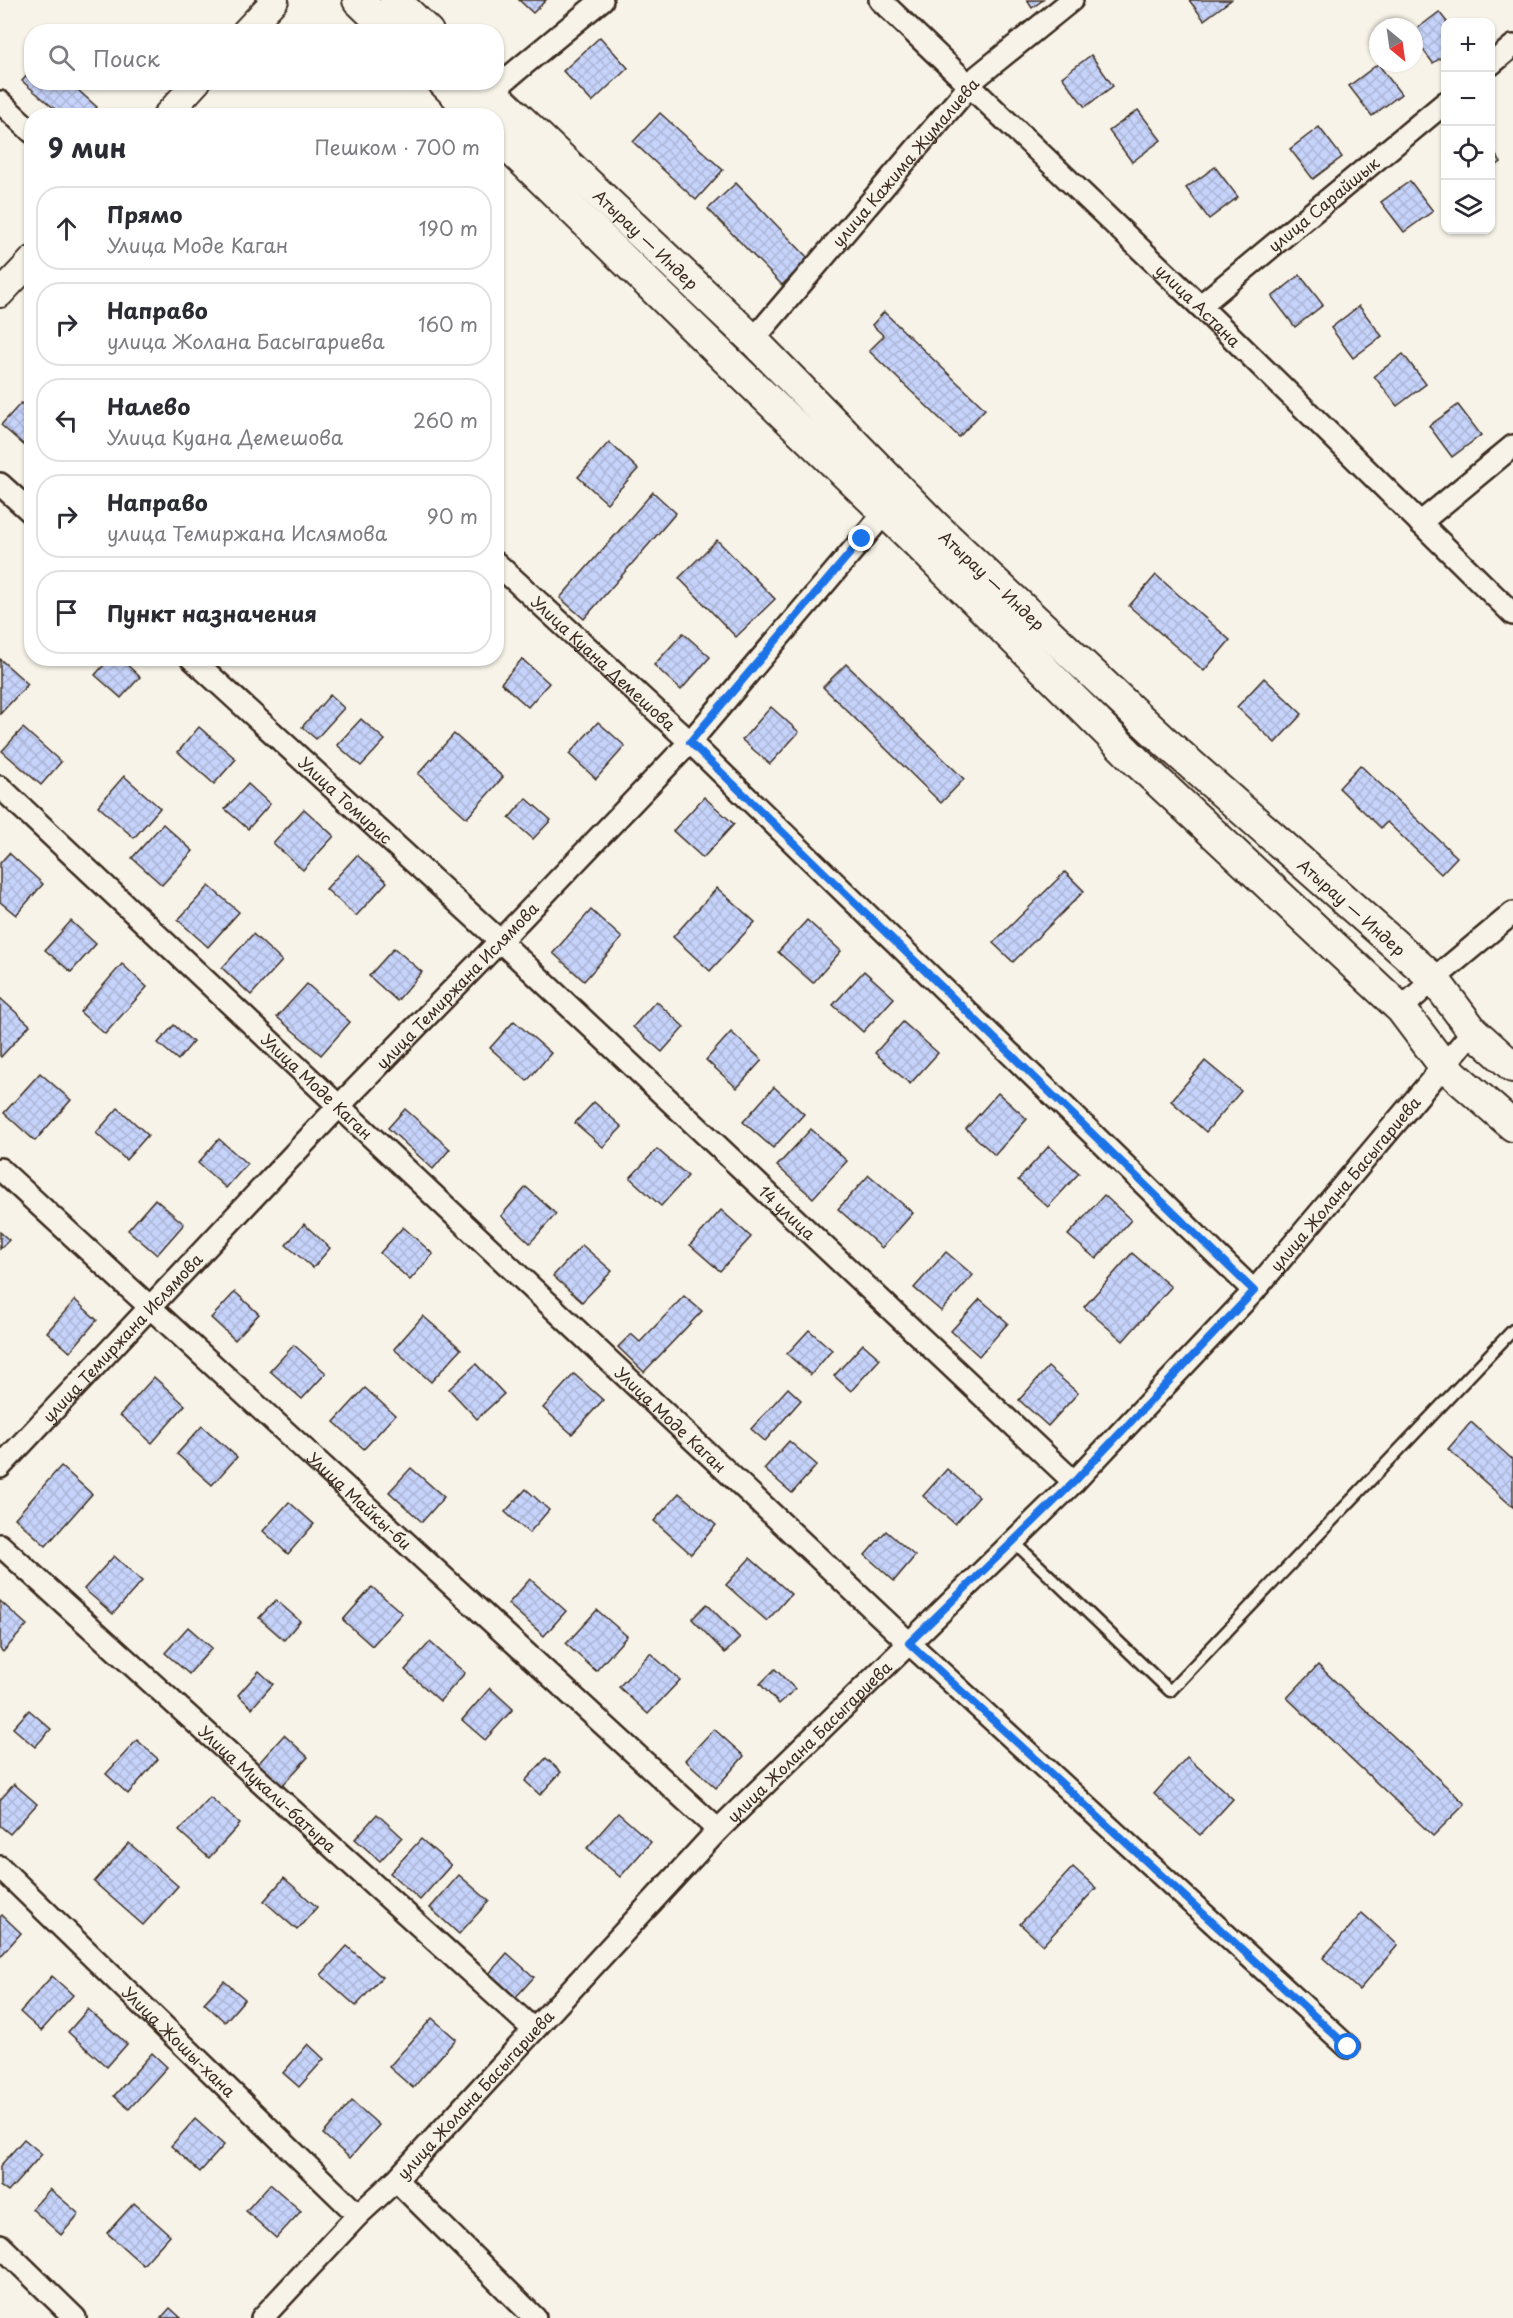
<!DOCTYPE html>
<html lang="ru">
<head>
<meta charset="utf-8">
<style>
	:root { --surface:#fff; --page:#f7f7f7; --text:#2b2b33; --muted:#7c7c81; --line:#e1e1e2 }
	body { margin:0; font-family:"Playpen Sans",sans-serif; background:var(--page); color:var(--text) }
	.controls { position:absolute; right:18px; top:18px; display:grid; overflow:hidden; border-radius:12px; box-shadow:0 2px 4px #0004 }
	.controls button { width:54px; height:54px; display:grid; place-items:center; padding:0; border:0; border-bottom:2px solid var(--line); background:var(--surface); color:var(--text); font:30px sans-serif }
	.compass { position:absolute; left:1369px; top:18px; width:54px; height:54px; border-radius:50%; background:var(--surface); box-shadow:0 2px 4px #0004; rotate:151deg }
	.stop { position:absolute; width:18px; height:18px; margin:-14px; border:4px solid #1a73e8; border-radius:50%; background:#fff }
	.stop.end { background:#1a73e8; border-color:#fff; box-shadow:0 2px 6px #0008 }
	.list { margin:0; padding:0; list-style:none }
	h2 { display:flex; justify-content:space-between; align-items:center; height:78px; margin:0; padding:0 24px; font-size:26px }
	h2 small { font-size:20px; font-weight:400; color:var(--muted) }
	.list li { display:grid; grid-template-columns:39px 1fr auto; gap:18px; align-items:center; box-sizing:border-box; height:84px; margin:0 12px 12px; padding:0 12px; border:2px solid var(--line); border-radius:24px }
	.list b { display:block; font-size:22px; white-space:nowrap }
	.list p { margin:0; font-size:20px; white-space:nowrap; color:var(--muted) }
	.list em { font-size:20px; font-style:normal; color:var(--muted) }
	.icon { flex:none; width:33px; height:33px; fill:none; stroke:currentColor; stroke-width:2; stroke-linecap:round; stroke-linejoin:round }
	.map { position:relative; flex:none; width:1513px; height:2318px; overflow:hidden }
	.search { position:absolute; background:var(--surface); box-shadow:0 2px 4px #0004; left:24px; top:24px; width:480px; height:66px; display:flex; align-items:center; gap:15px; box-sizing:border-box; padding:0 21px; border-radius:24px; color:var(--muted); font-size:22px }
	.panel { position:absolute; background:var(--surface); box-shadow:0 2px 4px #0004; left:24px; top:108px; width:480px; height:558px; border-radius:24px }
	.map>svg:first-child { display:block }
	.building { fill:url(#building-cross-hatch); stroke:#3b2a1e; stroke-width:1.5 }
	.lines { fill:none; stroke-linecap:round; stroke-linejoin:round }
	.service-casing { stroke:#3b2a1e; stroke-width:15 }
	.minor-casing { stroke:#3b2a1e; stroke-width:26 }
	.tertiary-casing { stroke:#3b2a1e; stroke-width:30 }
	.secondary-casing { stroke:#3b2a1e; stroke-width:34 }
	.service { stroke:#f7f3e8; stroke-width:10 }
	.minor { stroke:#f7f3e8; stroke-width:21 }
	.tertiary { stroke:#f7f3e8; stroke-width:26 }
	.secondary { stroke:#f7f3e8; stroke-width:30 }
	.route { stroke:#1a73e8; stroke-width:8 }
	.labels { text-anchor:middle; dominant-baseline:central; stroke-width:4.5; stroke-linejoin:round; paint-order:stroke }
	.street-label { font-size:16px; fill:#3b2a1e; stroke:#f7f3e8 }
</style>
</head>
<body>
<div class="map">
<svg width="1513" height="2318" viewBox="0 0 1513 2318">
	<defs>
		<pattern id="building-cross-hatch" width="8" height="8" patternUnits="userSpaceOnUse" patternTransform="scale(1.5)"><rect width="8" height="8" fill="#c6d3fa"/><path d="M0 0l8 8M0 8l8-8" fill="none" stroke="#abb5d6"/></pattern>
	</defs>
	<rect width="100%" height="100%" fill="#f7f3e8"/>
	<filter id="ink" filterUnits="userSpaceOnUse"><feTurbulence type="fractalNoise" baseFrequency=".0167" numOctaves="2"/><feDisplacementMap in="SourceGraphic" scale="12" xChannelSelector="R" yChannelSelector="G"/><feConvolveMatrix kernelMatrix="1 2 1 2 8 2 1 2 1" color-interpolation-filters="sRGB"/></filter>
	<g filter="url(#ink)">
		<g class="building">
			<polygon points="519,0 546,0 533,13"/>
			<polygon points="1027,0 1043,0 1032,8"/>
			<polygon points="1189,0 1231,0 1204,20"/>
			<polygon points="1439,12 1447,22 1446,22 1446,54 1433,63 1414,38 1414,31"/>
			<polygon points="600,37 628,68 592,102 563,71"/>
			<polygon points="1091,55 1113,86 1085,107 1062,77"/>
			<polygon points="1378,64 1401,94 1372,116 1349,86"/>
			<polygon points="32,70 32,82 69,82 97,107 90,116 63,116 22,81"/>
			<polygon points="1138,110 1161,140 1132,162 1109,131"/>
			<polygon points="660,113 723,170 696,200 633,142"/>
			<polygon points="1319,127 1342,157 1313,179 1290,149"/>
			<polygon points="1490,148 1501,162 1490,170"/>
			<polygon points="1215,167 1238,197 1209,219 1186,188"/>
			<polygon points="1410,181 1433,211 1404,232 1381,202"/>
			<polygon points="736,183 809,259 782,285 708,209"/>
			<polygon points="1300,275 1323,305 1295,327 1272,297"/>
			<polygon points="1359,306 1382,336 1353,358 1331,328"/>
			<polygon points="884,312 985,409 959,437 869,351 884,336 872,325"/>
			<polygon points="1403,354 1426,384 1397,406 1374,376"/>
			<polygon points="21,403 32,412 32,452 1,425"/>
			<polygon points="1458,405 1481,435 1452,457 1429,426"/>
			<polygon points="609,442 638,469 607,503 578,477"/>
			<polygon points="653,492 676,513 584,619 560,598"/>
			<polygon points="717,540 775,599 736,637 679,578"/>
			<polygon points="1156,575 1230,640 1204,671 1129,606"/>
			<polygon points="683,633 710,657 681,690 654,665"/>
			<polygon points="110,658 120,658 140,677 121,698 95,675"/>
			<polygon points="0,659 28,684 0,714"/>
			<polygon points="522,659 549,683 528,707 501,683"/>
			<polygon points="846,664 964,779 941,803 823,687"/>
			<polygon points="1264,678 1302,714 1275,743 1237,707"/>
			<polygon points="330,695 344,708 316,739 302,727"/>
			<polygon points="771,707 799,732 770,764 742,740"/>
			<polygon points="361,719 385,740 361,766 337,745"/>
			<polygon points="598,722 625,746 596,779 569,754"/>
			<polygon points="199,727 236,759 214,784 178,752"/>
			<polygon points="23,728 61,762 41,785 2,751"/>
			<polygon points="454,734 503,777 467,818 418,774"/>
			<polygon points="1360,765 1457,857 1441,874 1387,822 1381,828 1339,788"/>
			<polygon points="124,776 160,808 134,838 98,806"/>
			<polygon points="248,784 270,804 248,829 225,809"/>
			<polygon points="704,797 734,824 703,858 673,831"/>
			<polygon points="526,798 551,820 533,839 509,818"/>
			<polygon points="304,809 334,836 303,870 273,843"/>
			<polygon points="163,824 193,851 162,885 132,858"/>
			<polygon points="9,853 43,884 16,915 0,902 0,863"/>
			<polygon points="357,855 387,882 356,916 326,889"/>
			<polygon points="1065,872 1084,891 1013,962 993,943"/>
			<polygon points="209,886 239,912 208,947 178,920"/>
			<polygon points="717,888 755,922 710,971 673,937"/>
			<polygon points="591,910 622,938 584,981 553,953"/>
			<polygon points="807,920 841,951 813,983 778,952"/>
			<polygon points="71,921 96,944 71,972 45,950"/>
			<polygon points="253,934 282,961 251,995 222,968"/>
			<polygon points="394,948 422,972 397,1001 369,976"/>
			<polygon points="122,964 147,987 105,1034 80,1012"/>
			<polygon points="864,971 894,998 863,1032 833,1005"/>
			<polygon points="307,984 350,1022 321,1055 277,1017"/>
			<polygon points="0,998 30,1025 1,1057 0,1056"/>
			<polygon points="656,1001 684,1027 662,1052 633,1027"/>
			<polygon points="514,1021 551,1053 527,1081 490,1048"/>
			<polygon points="903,1022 938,1053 910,1084 875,1053"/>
			<polygon points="174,1025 193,1042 178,1060 158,1043"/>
			<polygon points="731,1032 762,1060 737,1088 706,1060"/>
			<polygon points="1205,1061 1241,1091 1206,1132 1171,1101"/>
			<polygon points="40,1073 71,1100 35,1141 4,1113"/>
			<polygon points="774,1087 804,1114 773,1148 743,1122"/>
			<polygon points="998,1093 1027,1119 995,1155 966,1129"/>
			<polygon points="594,1102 622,1127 603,1147 575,1123"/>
			<polygon points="118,1108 148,1135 126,1160 96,1133"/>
			<polygon points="405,1109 450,1149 433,1169 388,1128"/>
			<polygon points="811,1129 847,1161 813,1198 777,1166"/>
			<polygon points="219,1139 247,1164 226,1188 198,1163"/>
			<polygon points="1049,1146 1079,1173 1048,1207 1018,1180"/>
			<polygon points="657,1149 688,1176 661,1206 630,1178"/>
			<polygon points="869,1175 913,1213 882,1248 838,1209"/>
			<polygon points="526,1187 556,1214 530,1243 501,1216"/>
			<polygon points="1104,1195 1131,1220 1096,1259 1068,1235"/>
			<polygon points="155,1199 184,1224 157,1255 128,1230"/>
			<polygon points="721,1210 751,1237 720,1271 690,1245"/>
			<polygon points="304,1224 330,1248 313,1268 286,1245"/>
			<polygon points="403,1227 433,1254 410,1280 380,1253"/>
			<polygon points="0,1232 9,1240 0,1249"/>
			<polygon points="582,1245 612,1271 582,1302 553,1276"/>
			<polygon points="946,1252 973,1275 941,1311 914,1288"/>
			<polygon points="1132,1253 1171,1287 1123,1341 1084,1307"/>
			<polygon points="235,1292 259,1314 235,1340 211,1318"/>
			<polygon points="684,1296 702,1311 644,1372 618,1347 631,1334 640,1342"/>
			<polygon points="980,1299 1008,1323 979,1356 951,1331"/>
			<polygon points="75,1300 97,1320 70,1352 47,1332"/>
			<polygon points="423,1316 461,1349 431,1382 394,1349"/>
			<polygon points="809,1330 832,1350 811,1375 787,1354"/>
			<polygon points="863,1344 880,1359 851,1391 834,1376"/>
			<polygon points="294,1345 326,1373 302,1399 270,1371"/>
			<polygon points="476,1364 504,1394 477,1419 449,1389"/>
			<polygon points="1048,1367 1078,1393 1048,1426 1019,1400"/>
			<polygon points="574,1374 603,1400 572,1434 543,1408"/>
			<polygon points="154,1377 185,1405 152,1443 120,1415"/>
			<polygon points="365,1388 395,1415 364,1449 334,1422"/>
			<polygon points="788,1388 801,1400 765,1441 751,1429"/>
			<polygon points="1471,1422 1513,1460 1513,1507 1448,1449"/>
			<polygon points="202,1426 237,1457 212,1485 177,1454"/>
			<polygon points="789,1441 817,1465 792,1493 764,1469"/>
			<polygon points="61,1466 92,1494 46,1546 15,1518"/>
			<polygon points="411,1468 444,1497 422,1522 389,1492"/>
			<polygon points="947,1469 979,1497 955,1524 923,1496"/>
			<polygon points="526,1489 549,1510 529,1533 505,1512"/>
			<polygon points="679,1493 716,1525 691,1554 654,1521"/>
			<polygon points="289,1502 314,1524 288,1554 263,1531"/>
			<polygon points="886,1531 915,1556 894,1581 865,1555"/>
			<polygon points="114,1556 142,1581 113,1614 84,1589"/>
			<polygon points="750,1558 791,1594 767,1621 726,1585"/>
			<polygon points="530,1579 566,1611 544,1636 508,1604"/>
			<polygon points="372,1587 402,1613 372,1646 343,1620"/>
			<polygon points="276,1600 300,1621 284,1640 259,1618"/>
			<polygon points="0,1601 27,1625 3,1652 0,1649"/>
			<polygon points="707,1604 740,1638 725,1653 692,1619"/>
			<polygon points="597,1610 627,1636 596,1671 566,1644"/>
			<polygon points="188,1627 212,1648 189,1674 165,1653"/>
			<polygon points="430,1642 465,1673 440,1701 405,1670"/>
			<polygon points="650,1653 680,1680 648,1714 619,1687"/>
			<polygon points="1318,1665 1465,1804 1433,1836 1287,1698"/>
			<polygon points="775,1669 795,1689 779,1704 760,1684"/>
			<polygon points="259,1671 273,1684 252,1708 238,1695"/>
			<polygon points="490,1688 513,1709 485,1740 462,1720"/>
			<polygon points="29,1710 51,1729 35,1747 13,1728"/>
			<polygon points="714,1729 744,1756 716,1788 685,1760"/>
			<polygon points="284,1735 308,1757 281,1787 257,1765"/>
			<polygon points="137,1740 158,1759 128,1794 106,1774"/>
			<polygon points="1187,1757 1233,1799 1200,1835 1154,1794"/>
			<polygon points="546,1758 561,1772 540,1795 525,1781"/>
			<polygon points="14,1784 37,1804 10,1834 0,1826 0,1800"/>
			<polygon points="210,1797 240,1824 209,1858 179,1831"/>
			<polygon points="618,1813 651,1842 620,1877 587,1848"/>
			<polygon points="377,1814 402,1837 380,1861 355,1839"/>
			<polygon points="421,1839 451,1865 420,1900 390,1873"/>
			<polygon points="129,1843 178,1886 143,1925 94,1882"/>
			<polygon points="1073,1867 1096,1888 1043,1945 1020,1924"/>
			<polygon points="459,1875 489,1901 459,1934 430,1908"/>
			<polygon points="284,1878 317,1907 297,1930 264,1901"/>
			<polygon points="1362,1913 1398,1945 1359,1990 1323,1958"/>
			<polygon points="2,1915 21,1933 0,1957 0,1917"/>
			<polygon points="347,1946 382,1977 356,2006 321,1975"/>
			<polygon points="507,1953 534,1977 515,1998 488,1975"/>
			<polygon points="52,1976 73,1995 41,2031 20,2012"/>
			<polygon points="224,1981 245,1999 225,2022 204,2003"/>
			<polygon points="88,2009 127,2044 107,2067 68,2032"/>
			<polygon points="432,2018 456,2039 413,2088 389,2067"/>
			<polygon points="308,2044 324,2059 299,2087 283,2073"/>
			<polygon points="152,2053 167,2067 129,2109 114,2096"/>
			<polygon points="352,2101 379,2125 350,2158 323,2134"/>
			<polygon points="195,2119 224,2145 200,2172 171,2146"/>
			<polygon points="24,2139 42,2154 8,2192 0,2186 0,2166"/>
			<polygon points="270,2184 301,2211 276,2238 246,2211"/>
			<polygon points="50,2189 79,2214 61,2235 32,2209"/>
			<polygon points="134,2203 170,2235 143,2265 107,2233"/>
			<polygon points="170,2308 181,2318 161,2318"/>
		</g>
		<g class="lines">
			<g class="service-casing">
				<polyline id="service" points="1014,1542 1170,1691 1513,1330"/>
			</g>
			<g class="minor-casing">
				<g id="minor">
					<path id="s1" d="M880,0L1200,306L1513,614"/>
					<polyline points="1490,65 1513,46"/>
					<polyline points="491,92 602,0"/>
					<polyline points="0,102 32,132"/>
					<path id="s2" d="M1200,306L1446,102"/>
					<path id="s3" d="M753,340L978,76L1072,0"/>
					<polyline points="0,484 32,513"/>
					<polyline points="1420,523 1513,446"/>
					<path id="s4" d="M496,563L690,742L1254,1291"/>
					<path id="s5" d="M191,658L500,941L1074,1482"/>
					<path id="s6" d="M0,787L909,1643L1348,2047"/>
					<polyline points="1401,1009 1434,979 1513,913"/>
					<path id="s7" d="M0,1169L718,1830"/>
					<path id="s8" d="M0,1467L339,1106L500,941L690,742L893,503"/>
					<path id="s9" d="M0,1545L534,2030"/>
					<path id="s10" d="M0,1867L358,2215"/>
					<polyline points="396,2180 535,2318"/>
					<polyline points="0,2245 75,2318"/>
					<path id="s11" d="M262,2318L358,2215L396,2180L718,1830L1074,1482L1254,1291L1473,1031"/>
				</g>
			</g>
			<g class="tertiary-casing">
				<g id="tertiary">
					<polyline points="245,32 275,0"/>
					<polyline points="166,116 197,82"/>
					<polyline points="0,294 32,260"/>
				</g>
			</g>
			<g class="secondary-casing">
				<g id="secondary">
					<polyline points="358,0 391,32"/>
					<polyline points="395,0 428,32"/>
					<polyline points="443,82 477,116"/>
					<path id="s12" d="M481,82L753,340L934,525L1161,738L1434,979L1473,1031L1513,1067"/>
					<polyline points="496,135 730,363 917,543 1136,761 1401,1009 1444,1066 1513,1126"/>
				</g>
			</g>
			<use href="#service" class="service"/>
			<use href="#minor" class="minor"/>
			<use href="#tertiary" class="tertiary"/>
			<use href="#secondary" class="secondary"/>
		</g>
	</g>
	<g class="lines" filter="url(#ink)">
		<polyline class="route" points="862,539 690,742 1254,1291 1074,1482 909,1643 1348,2047"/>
	</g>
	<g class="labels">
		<g class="street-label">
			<text stroke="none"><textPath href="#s3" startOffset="234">улица Кажима Жумалиева</textPath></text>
			<text stroke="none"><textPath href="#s2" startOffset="160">улица Сарайшык</textPath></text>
			<text stroke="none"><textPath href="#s12" startOffset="228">Атырау — Индер</textPath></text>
			<text stroke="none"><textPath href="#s1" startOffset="441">улица Астана</textPath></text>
			<text stroke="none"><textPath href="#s12" startOffset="714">Атырау — Индер</textPath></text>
			<text stroke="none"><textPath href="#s4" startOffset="147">Улица Куана Демешова</textPath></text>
			<text stroke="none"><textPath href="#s5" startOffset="210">Улица Томирис</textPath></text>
			<text stroke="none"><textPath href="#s12" startOffset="1200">Атырау — Индер</textPath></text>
			<text stroke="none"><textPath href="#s8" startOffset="664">улица Темиржана Ислямова</textPath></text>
			<text stroke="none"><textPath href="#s6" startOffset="436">Улица Моде Каган</textPath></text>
			<text stroke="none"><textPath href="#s11" startOffset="1569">улица Жолана Басыгариева</textPath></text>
			<text stroke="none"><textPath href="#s5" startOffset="814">14 улица</textPath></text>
			<text stroke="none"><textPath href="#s8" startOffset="178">улица Темиржана Ислямова</textPath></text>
			<text stroke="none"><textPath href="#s6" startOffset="922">Улица Моде Каган</textPath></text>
			<text stroke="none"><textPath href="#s7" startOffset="489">Улица Майкы-би</textPath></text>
			<text stroke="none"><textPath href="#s11" startOffset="795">улица Жолана Басыгариева</textPath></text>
			<text stroke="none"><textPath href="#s9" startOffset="362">Улица Мукали-батыра</textPath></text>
			<text stroke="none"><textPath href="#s10" startOffset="250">Улица Жошы-хана</textPath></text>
			<text stroke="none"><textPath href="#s11" startOffset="309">улица Жолана Басыгариева</textPath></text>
		</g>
	</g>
</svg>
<div class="controls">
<button>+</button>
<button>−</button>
<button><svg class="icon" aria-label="locate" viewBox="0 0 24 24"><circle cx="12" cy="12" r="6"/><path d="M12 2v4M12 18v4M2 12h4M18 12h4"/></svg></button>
<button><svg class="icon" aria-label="layers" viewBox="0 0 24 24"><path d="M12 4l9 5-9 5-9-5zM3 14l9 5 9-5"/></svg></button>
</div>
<svg class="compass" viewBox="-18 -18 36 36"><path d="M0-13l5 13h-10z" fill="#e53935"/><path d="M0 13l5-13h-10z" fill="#7c7c81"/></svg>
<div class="stop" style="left:1348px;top:2047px"></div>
<div class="stop end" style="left:862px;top:539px"></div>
<div class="search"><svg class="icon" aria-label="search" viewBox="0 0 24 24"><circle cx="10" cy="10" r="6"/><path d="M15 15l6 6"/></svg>Поиск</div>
<section class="panel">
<h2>9 мин<small>Пешком · 700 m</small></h2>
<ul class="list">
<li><svg class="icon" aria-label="ahead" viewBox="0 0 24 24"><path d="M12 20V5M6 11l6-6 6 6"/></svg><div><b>Прямо</b><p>Улица Моде Каган</p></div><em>190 m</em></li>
<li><svg class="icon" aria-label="right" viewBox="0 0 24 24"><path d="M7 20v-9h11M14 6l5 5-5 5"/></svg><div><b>Направо</b><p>улица Жолана Басыгариева</p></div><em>160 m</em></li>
<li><svg class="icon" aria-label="left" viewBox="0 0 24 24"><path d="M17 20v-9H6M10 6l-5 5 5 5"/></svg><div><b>Налево</b><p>Улица Куана Демешова</p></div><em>260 m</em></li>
<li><svg class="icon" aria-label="right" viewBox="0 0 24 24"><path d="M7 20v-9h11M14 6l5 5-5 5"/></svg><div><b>Направо</b><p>улица Темиржана Ислямова</p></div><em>90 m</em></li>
<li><svg class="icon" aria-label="arrive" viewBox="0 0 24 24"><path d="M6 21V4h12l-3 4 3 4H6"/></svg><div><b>Пункт назначения</b></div></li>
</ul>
</section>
</div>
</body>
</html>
